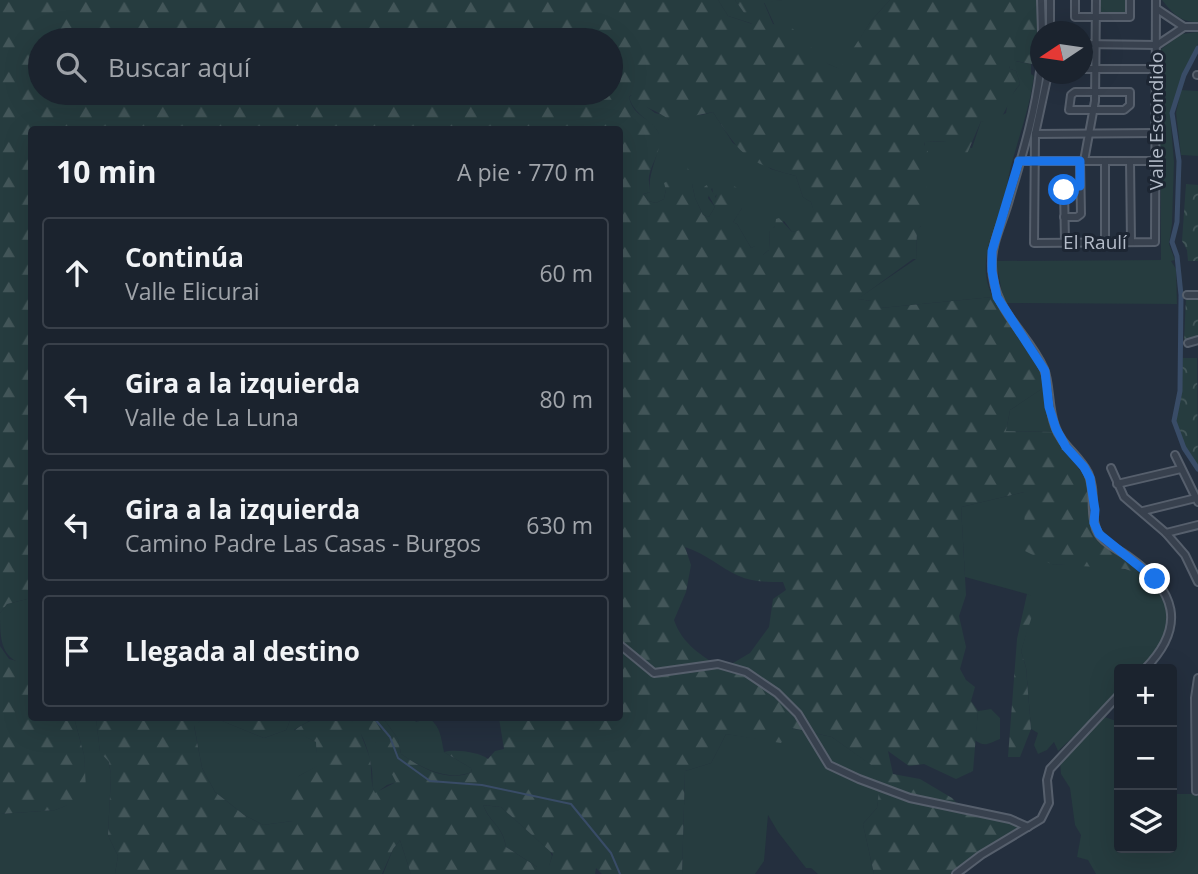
<!DOCTYPE html>
<html lang="es">
<head>
<meta charset="utf-8">
<style>
	:root { --surface:#1b232e; --page:#242b36; --text:#f1f3f6; --muted:#a0a4aa; --line:#39404a }
	body { margin:0; font-family:"Open Sans",sans-serif; background:var(--page); color:var(--text) }
	.controls { position:absolute; right:21px; bottom:21px; display:grid; overflow:hidden; border-radius:7px; box-shadow:0 7px 28px #0002 }
	.controls button { width:63px; height:63px; display:grid; place-items:center; padding:0; border:0; border-bottom:2px solid var(--line); background:var(--surface); color:var(--text); font:35px sans-serif }
	.compass { position:absolute; left:1030px; top:21px; width:63px; height:63px; border-radius:50%; background:var(--surface); box-shadow:0 7px 28px #0002; rotate:257deg }
	.stop { position:absolute; width:21px; height:21px; margin:-16px; border:5px solid #1a73e8; border-radius:50%; background:#fff }
	.stop.end { background:#1a73e8; border-color:#fff; box-shadow:0 2px 7px #0008 }
	.list { margin:0; padding:0; list-style:none }
	h2 { display:flex; justify-content:space-between; align-items:center; height:91px; margin:0; padding:0 28px; font-size:30px }
	h2 small { font-size:23px; font-weight:400; color:var(--muted) }
	.list li { display:grid; grid-template-columns:46px 1fr auto; gap:21px; align-items:center; box-sizing:border-box; height:112px; margin:0 14px 14px; padding:0 14px; border:2px solid var(--line); border-radius:7px }
	.list b { display:block; font-size:26px; white-space:nowrap }
	.list p { margin:0; font-size:23px; white-space:nowrap; color:var(--muted) }
	.list em { font-size:23px; font-style:normal; color:var(--muted) }
	.icon { flex:none; width:38px; height:38px; fill:none; stroke:currentColor; stroke-width:2; stroke-linecap:round; stroke-linejoin:round }
	.map { position:relative; flex:none; width:1198px; height:874px; overflow:hidden }
	.search { position:absolute; background:var(--surface); box-shadow:0 7px 28px #0002; left:28px; top:28px; width:595px; height:77px; display:flex; align-items:center; gap:18px; box-sizing:border-box; padding:0 24px; border-radius:38px; color:var(--muted); font-size:26px }
	.panel { position:absolute; background:var(--surface); box-shadow:0 7px 28px #0002; left:28px; top:126px; width:595px; height:595px; border-radius:7px }
	.map>svg:first-child { display:block }
	.grass { fill:#263c3f }
	.forest { fill:url(#forest-firs); fill-rule:evenodd }
	.park { fill:url(#park-crowns) }
	.lines { fill:none; stroke-linecap:round; stroke-linejoin:round }
	.stream { stroke:#394c67; stroke-width:2 }
	.canal { stroke:#394c67; stroke-width:5 }
	.minor-casing { stroke:#565f6c; stroke-width:10 }
	.minor { stroke:#38414e; stroke-width:6 }
	.route { stroke:#1a73e8; stroke-width:9 }
	.labels { text-anchor:middle; dominant-baseline:central; stroke-width:6; stroke-linejoin:round; paint-order:stroke }
	.street-label { font-size:19px; fill:#b4bcc9; stroke:#1d2633 }
</style>
</head>
<body>
<div class="map">
<svg width="1198" height="874" viewBox="0 0 1198 874">
	<defs>
		<pattern id="forest-firs" width="22" height="20" patternUnits="userSpaceOnUse" patternTransform="scale(1.75)"><rect width="22" height="20" fill="#263c3f"/><path d="M5 1l3.5 6h-7zM16 11l3.5 6h-7z" fill="#435659"/></pattern>
		<pattern id="park-crowns" width="20" height="18" patternUnits="userSpaceOnUse" patternTransform="scale(1.75)"><rect width="20" height="18" fill="#263c3f"/><path d="M2 6a3 3 0 1 1 6 0M12 15a3 3 0 1 1 6 0" fill="none" stroke="#435659"/></pattern>
	</defs>
	<rect width="100%" height="100%" fill="#242f3e"/>
	<g class="grass">
		<polygon points="718,0 735,0 753,24 728,16"/>
		<polygon points="782,0 890,0 871,21 841,70 828,64 774,24 764,2"/>
		<polygon points="1098,0 1127,0 1127,15 1099,15"/>
		<path d="M1162,0H1198V22C1180,22 1173,14 1162,0Z"/>
		<polygon points="1198,32 1198,44 1184,70 1170,114 1174,162 1172,224 1169,244 1175,260 1171,261 1176,269 1177,304 1004,303 996,261 1161,260 1160,50 1181,34"/>
		<path d="M1015,61L1031,64V74L1034,76C1030,107 1019,136 1011,166C1008,177 1007,188 1004,199C995,231 975,263 993,297L881,308L871,301L857,299L916,259L917,230L921,226V158L925,142L947,141L972,148L981,121L987,122L1006,113L1008,100L1020,84L1016,71L1010,69L1009,66Z"/>
		<polygon points="1181,90 1198,91 1198,156 1181,155 1176,113"/>
		<path d="M632,95L655,113L664,115L669,120H676L684,113L701,115L713,112L733,143L771,169L796,176L803,197L811,202L816,215L801,230L792,232L784,221L770,230L769,250L763,255L762,244L751,248L737,224L733,222L742,208V192L717,194L714,198L712,188L708,198L715,207L709,217L703,215L695,198L692,184L668,181L664,199L656,203L648,201L643,194L650,192C647,172 660,156 659,136C658,123 634,117 629,97Z"/>
		<polygon points="1043,388 1053,432 1006,431 1010,410"/>
		<path d="M1024,492L1051,564C1081,566 1116,563 1143,575C1151,578 1157,587 1161,594C1178,625 1162,648 1139,669H1119V687L1105,707L1058,751L1054,742L1047,750L1038,754L1034,745L1038,733L1031,729L1026,668L1021,651L1036,599L1027,594L965,577L961,507Z"/>
		<path d="M31,598V665C0,662 0,640 0,613L7,604Z"/>
		<path d="M991,709L1000,718V739C990,743 984,748 975,740L978,711Z"/>
		<polygon points="1105,717 1119,722 1119,848 1172,848 1172,742 1174,743 1177,794 1198,794 1198,874 1096,874 1088,860 1077,857 1081,835 1075,825 1070,788 1061,774 1060,762"/>
		<polygon points="74,718 96,718 100,751 109,762 111,775 108,835 118,856 115,874 0,874 0,814 55,810 67,805 85,788 84,755"/>
		<polygon points="204,718 220,720 264,738 286,730 291,718 314,718 294,730 316,742 318,766 299,776 293,821 263,825 244,815 215,792 202,768 194,725"/>
		<path d="M348,718H357L358,725L368,727L397,782L387,785L375,794C371,785 373,779 372,771C369,752 363,730 348,718Z"/>
		<path d="M383,718H413L416,722L429,718C441,727 441,738 444,752L471,768L472,772C447,782 422,768 401,754L398,739Z"/>
		<polygon points="791,728 832,737 882,772 877,808 863,824 874,874 818,874 811,868 806,868 778,832 768,815 764,861 755,874 682,874 685,771 711,763 726,734 781,742"/>
		<path d="M483,805L501,807L531,834L550,851L552,856L549,867H537L506,847C503,826 490,823 483,805Z"/>
		<polygon points="400,840 411,874 383,874 393,849"/>
	</g>
	<g class="forest">
		<path d="M0,0H718L728,16L752,24L735,0H782L764,3L773,24L790,26L828,64L840,69L871,21L890,0H1038L1037,65L1016,61L1015,67L1009,66L1010,69L1016,71L1020,84C1008,97 1008,114 994,125L981,121L967,154H960L954,147L948,146L946,141L925,142L924,145L928,152L921,158L926,167L927,218L917,231L916,259H913L858,299L871,301L878,294L881,308L993,297L1041,370L1043,388L1010,410L1006,431L1053,432L1086,479L1095,533L1103,544L1146,576L1125,569L1051,564L1025,551L1024,492L961,507L966,595L959,616L966,647L960,669L966,680L975,687L971,701L978,711L973,771L956,779L924,764L909,766L888,751L893,774L920,779L952,798L964,811L1009,821L1022,827L995,842L952,874H874L863,824L877,808L881,772L832,737L792,728L781,743L726,734L711,763L685,771L682,874H602L596,868L595,874H411L400,840L393,849L382,874H115L118,856L108,835L111,775L109,762L100,752L96,718H204L194,726L202,768L215,792L244,815L263,825L293,821L286,790L299,776L317,766L316,742L294,731C311,717 339,710 357,725V718H383L398,739L401,754C421,768 448,783 472,772L471,768L444,752C455,749 479,752 488,759L495,751L504,749L499,718H620V130H32L31,598L7,604L0,613ZM40,40H611V93H40ZM631,95C642,108 658,110 669,120H680L684,114L693,116L713,112C741,155 745,162 796,176L803,197L811,202L815,215H800V230L792,232L779,218L776,219L775,227L770,229L769,250L763,255L764,245L762,243L751,248L737,224L733,222L742,208V192L733,185L717,189L716,198L708,184L704,187L715,207L709,217L703,215L695,198L692,184L700,178L699,172L688,167L686,181L677,170L668,174V181L664,183L666,190L664,199L656,203L648,201L643,194L650,192C650,187 648,182 649,176C651,164 664,146 659,134C653,118 633,118 629,97ZM685,547C707,554 719,567 739,576C751,582 769,582 783,582L786,590L773,599L769,627L750,653L723,669C702,656 682,644 674,620L686,592L691,565ZM359,726L368,728L396,782L375,793C370,783 372,771 370,759C367,748 361,737 359,726ZM483,805L501,807L553,854L549,866L537,867L506,847C502,824 490,824 483,805Z"/>
		<polygon points="1027,594 1036,598 1041,613 1032,616 1021,651 1026,668 1031,729 1020,757 1008,757 1017,639"/>
		<polygon points="0,646 9,659 31,665 32,718 74,718 84,755 86,788 68,805 55,810 0,814"/>
		<polygon points="207,718 291,718 286,730 264,738 220,720"/>
	</g>
	<g class="park">
		<polygon points="1186,184 1198,185 1198,261 1188,261 1187,250 1182,241"/>
		<polygon points="1186,297 1198,298 1198,337 1184,342"/>
		<polygon points="1183,358 1197,358 1198,469 1184,448 1174,421"/>
	</g>
	<g class="lines">
		<polyline class="stream" points="374,718 390,737 398,758 430,781 482,785 571,804 611,853 620,874"/>
		<polyline class="canal" points="1198,48 1184,75 1172,113 1179,161 1177,222 1172,242 1177,256 1181,295 1180,391 1174,421 1184,448 1198,469"/>
		<g class="minor-casing">
			<g id="minor">
				<polyline points="1041,0 1042,32"/>
				<polyline points="1050,0 1050,32"/>
				<polyline points="1075,0 1075,17 1130,17 1130,0"/>
				<polyline points="1157,9 1184,27 1198,27"/>
				<polyline points="1082,44 1157,45"/>
				<polyline points="1157,45 1184,27"/>
				<polyline points="1082,69 1156,69"/>
				<path d="M1040,71C1035,115 1021,159 1009,200C1003,222 991,243 992,266C993,312 1027,331 1044,369C1050,383 1048,408 1055,426C1061,445 1079,455 1088,473C1096,490 1090,508 1095,525C1098,541 1116,548 1129,557C1176,590 1187,626 1145,669"/>
				<polyline points="1048,74 1035,134 1034,243 1155,242 1156,0"/>
				<polyline points="1197,75 1198,75"/>
				<polygon points="1075,92 1130,92 1130,105 1124,110 1069,110 1071,95"/>
				<polyline points="1035,134 1156,133"/>
				<polyline points="1019,161 1156,161"/>
				<polyline points="1084,161 1095,101 1096,0"/>
				<polyline points="1105,161 1105,242"/>
				<polyline points="1130,161 1131,242"/>
				<polyline points="1064,217 1077,217 1081,214 1080,161"/>
				<polyline points="1065,243 1064,188 1080,186"/>
				<polyline points="1187,295 1198,295"/>
				<polyline points="1188,343 1198,340"/>
				<polyline points="1175,455 1198,502"/>
				<polyline points="1111,468 1124,497 1166,533 1185,555 1198,582"/>
				<polyline points="1117,484 1181,469"/>
				<polyline points="1143,511 1196,498"/>
				<polyline points="1166,533 1198,525"/>
				<polyline points="620,645 654,673 718,664 746,672 777,693 798,714 829,765 859,779 910,798 1010,819 1028,827"/>
				<polyline points="1196,791 1195,698 1198,678"/>
				<polyline points="956,874 981,855 1041,819 1049,803 1047,780 1050,769 1119,695"/>
			</g>
		</g>
		<use href="#minor" class="minor"/>
	</g>
	<g class="lines">
		<polyline class="route" points="1064,190 1067,186 1080,186 1080,161 1019,161 992,251 992,271 997,297 1045,371 1049,407 1056,429 1066,447 1084,467 1090,478 1095,510 1094,523 1099,534 1155,579"/>
	</g>
	<g class="labels">
		<g class="street-label">
			<text transform="translate(1156 121) rotate(-90)">Valle Escondido</text>
			<text x="1095" y="242">El Raulí</text>
		</g>
	</g>
</svg>
<div class="controls">
<button>+</button>
<button>−</button>
<button><svg class="icon" aria-label="layers" viewBox="0 0 24 24"><path d="M12 4l9 5-9 5-9-5zM3 14l9 5 9-5"/></svg></button>
</div>
<svg class="compass" viewBox="-18 -18 36 36"><path d="M0-13l5 13h-10z" fill="#e53935"/><path d="M0 13l5-13h-10z" fill="#a0a4aa"/></svg>
<div class="stop" style="left:1064px;top:190px"></div>
<div class="stop end" style="left:1155px;top:579px"></div>
<div class="search"><svg class="icon" aria-label="search" viewBox="0 0 24 24"><circle cx="10" cy="10" r="6"/><path d="M15 15l6 6"/></svg>Buscar aquí</div>
<section class="panel">
<h2>10 min<small>A pie · 770 m</small></h2>
<ul class="list">
<li><svg class="icon" aria-label="ahead" viewBox="0 0 24 24"><path d="M12 20V5M6 11l6-6 6 6"/></svg><div><b>Continúa</b><p>Valle Elicurai</p></div><em>60 m</em></li>
<li><svg class="icon" aria-label="left" viewBox="0 0 24 24"><path d="M17 20v-9H6M10 6l-5 5 5 5"/></svg><div><b>Gira a la izquierda</b><p>Valle de La Luna</p></div><em>80 m</em></li>
<li><svg class="icon" aria-label="left" viewBox="0 0 24 24"><path d="M17 20v-9H6M10 6l-5 5 5 5"/></svg><div><b>Gira a la izquierda</b><p>Camino Padre Las Casas - Burgos</p></div><em>630 m</em></li>
<li><svg class="icon" aria-label="arrive" viewBox="0 0 24 24"><path d="M6 21V4h12l-3 4 3 4H6"/></svg><div><b>Llegada al destino</b></div></li>
</ul>
</section>
</div>
</body>
</html>
